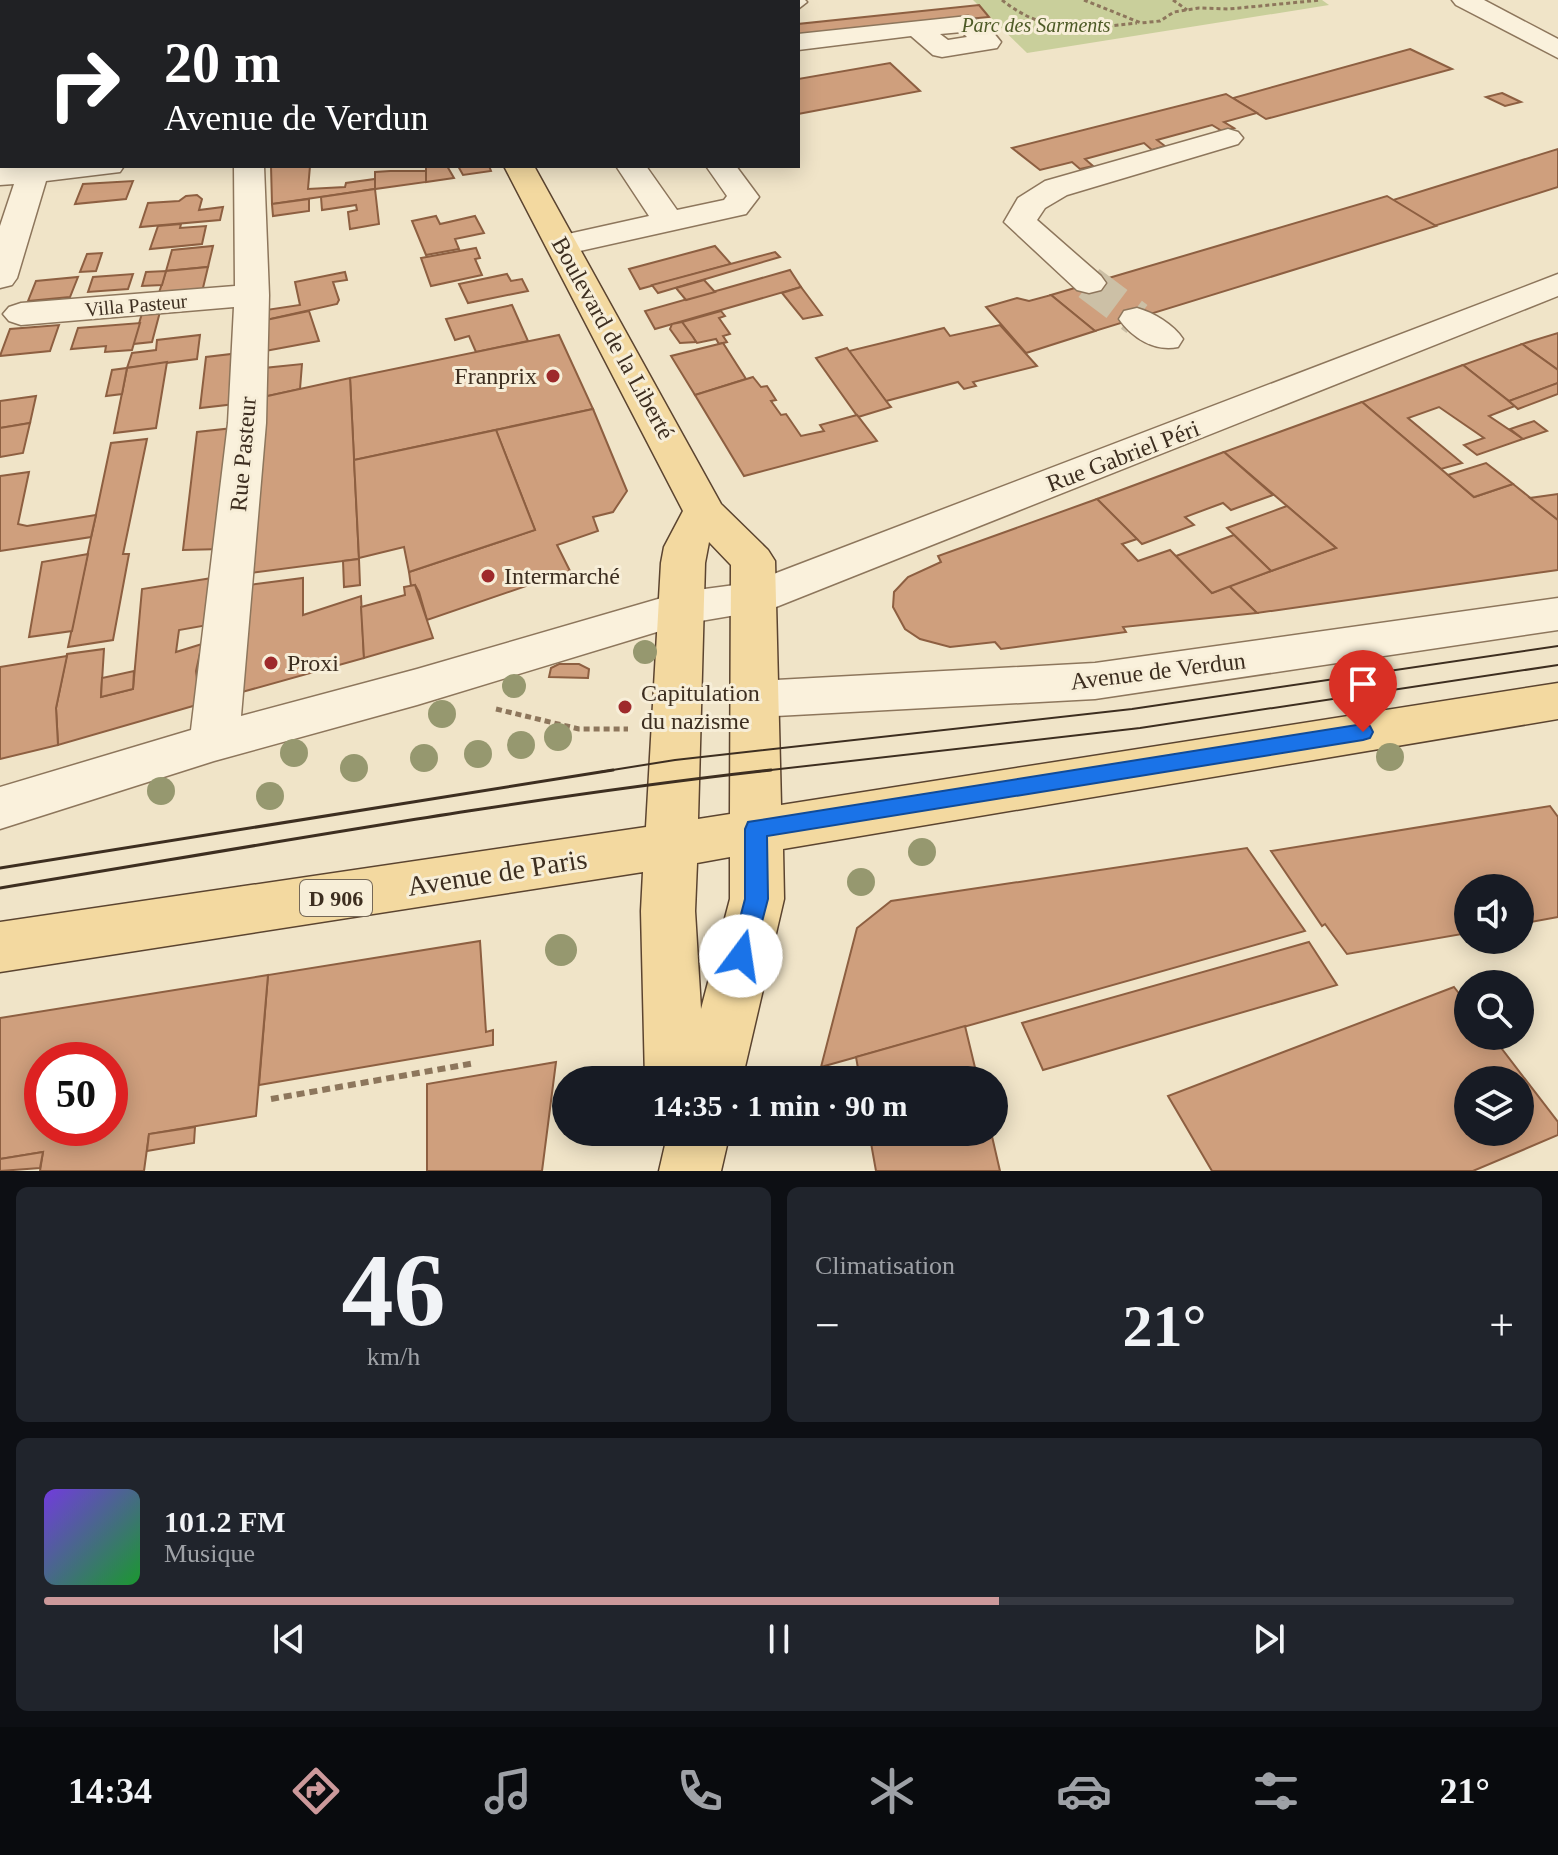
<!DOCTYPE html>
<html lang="fr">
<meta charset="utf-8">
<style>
:root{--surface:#171b24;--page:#20242c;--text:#f1f3f6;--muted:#9ea1a6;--line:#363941;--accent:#cc999b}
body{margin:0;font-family:"Times New Roman",serif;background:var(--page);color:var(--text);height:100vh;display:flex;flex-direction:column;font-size:30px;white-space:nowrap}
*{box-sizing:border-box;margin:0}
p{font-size:26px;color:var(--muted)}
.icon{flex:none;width:44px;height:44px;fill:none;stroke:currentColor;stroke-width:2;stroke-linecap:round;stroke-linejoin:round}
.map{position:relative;height:1171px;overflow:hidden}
.sheet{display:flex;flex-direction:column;gap:16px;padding:16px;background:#0d0f14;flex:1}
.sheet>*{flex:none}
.banner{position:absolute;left:0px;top:0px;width:800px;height:168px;box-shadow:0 4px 20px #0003;background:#202124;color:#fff;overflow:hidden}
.fabs{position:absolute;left:1454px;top:874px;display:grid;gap:16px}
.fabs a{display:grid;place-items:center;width:80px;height:80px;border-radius:50%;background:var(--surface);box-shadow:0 4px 20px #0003;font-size:40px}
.speed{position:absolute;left:24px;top:1042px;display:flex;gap:16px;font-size:40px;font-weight:700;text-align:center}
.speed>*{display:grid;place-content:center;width:104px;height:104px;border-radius:50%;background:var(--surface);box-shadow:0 4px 20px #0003;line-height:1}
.speed .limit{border:12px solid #d22;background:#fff;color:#111}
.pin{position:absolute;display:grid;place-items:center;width:68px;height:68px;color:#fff;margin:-82px -34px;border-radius:50% 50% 50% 0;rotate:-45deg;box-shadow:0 0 8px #0007}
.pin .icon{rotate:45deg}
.me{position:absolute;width:88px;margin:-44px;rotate:14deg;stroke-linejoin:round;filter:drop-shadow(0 0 6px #0008)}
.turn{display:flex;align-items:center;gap:28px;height:168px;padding:0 32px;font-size:36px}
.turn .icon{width:104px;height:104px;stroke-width:2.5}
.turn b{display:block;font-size:56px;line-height:68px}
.big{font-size:60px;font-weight:700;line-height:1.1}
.sheet .card{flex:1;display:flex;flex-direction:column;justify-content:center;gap:12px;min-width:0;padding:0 28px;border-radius:12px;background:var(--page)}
.sheet .dial{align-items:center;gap:0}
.dial b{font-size:104px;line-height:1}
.song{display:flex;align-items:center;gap:24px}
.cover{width:96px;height:96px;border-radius:12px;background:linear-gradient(135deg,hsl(260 70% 55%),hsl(130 70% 35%))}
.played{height:8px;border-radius:4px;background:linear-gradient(90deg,var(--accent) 65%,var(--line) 65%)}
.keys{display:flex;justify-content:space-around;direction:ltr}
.heat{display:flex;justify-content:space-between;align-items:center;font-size:44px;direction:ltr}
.sheet .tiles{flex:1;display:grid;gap:16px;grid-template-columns:1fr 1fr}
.card:last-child{grid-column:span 2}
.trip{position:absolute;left:552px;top:1066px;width:456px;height:80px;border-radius:40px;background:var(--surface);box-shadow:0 4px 20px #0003;font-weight:700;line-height:80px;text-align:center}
.tab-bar{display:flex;height:128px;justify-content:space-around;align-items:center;background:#090b0e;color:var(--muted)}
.tab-bar .icon{width:56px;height:56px}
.tab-bar .current{color:var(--accent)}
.tab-bar b{font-size:36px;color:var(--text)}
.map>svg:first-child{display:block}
.green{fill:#c9cf9b}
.building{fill:#cf9f7d;stroke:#8d5f41;stroke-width:2;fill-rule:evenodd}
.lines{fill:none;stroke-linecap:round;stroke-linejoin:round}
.minor-tunnel{stroke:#ccc0a6;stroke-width:35;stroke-dasharray:35 18;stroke-linecap:butt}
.minor-casing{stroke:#8d765c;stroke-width:3}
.major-casing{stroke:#5b4430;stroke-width:3}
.path-far2{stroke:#8d765c;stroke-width:3;stroke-dasharray:4 3;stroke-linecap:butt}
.path-far1{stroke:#8d765c;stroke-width:5;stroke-dasharray:6 4;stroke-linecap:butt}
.path{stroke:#8d765c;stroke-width:6;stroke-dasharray:8 5;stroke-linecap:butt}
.minor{fill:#faf1dc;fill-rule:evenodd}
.major{fill:#f3d9a0;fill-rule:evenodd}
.tram-far1{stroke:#3d2e20;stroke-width:2}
.tram{stroke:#3d2e20;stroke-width:3}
.tree{fill:#96986f}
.route{fill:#1a73e8;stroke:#114b97;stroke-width:2}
.poi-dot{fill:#9e2a2b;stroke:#f7eed8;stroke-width:3}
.labels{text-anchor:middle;stroke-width:6;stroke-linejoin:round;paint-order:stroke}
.far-park-label{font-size:20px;font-style:italic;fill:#4d5a26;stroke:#f7eed8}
.far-street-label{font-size:20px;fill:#3d2e20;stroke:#f7eed8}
.shield{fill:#f7eed8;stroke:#756857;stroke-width:2}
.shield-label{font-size:22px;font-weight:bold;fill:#3d2e20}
.street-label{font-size:24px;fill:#3d2e20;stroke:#f7eed8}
.poi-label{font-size:24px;fill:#3d2e20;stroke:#f7eed8;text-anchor:start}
.near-street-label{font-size:28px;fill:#3d2e20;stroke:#f7eed8}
</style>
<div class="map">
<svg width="1558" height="1171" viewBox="0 0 1558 1171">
<rect width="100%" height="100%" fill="#f0e4c8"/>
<path class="green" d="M973 0H1322L1329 5 1027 53Z"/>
<g class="building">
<path d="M979 5 989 17 798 35V24Z"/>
<path d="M1410 49 1452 69 1266 119 1233 98Z"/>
<path d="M890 63 920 91 798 114V79Z"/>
<path d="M1502 93 1521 102 1505 106 1486 97Z"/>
<path d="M1226 94 1257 113 1224 122 1234 128 1222 131 1212 125 1157 140 1165 146 1152 150 1144 143 1085 159 1093 166 1080 169 1072 162 1040 170 1012 148Z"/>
<path d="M1558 149V187L1434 226 1393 200Z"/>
<path d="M271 166H310L308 189 345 187 346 183 375 179V189L272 204Z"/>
<path d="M426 166H447L454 178 426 182Z"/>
<path d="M458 166H489L491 171 463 175Z"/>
<path d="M390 171H426V182L375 189V172Z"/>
<path d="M133 181 126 199 75 204 83 184Z"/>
<path d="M375 189 379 224 350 229 348 212 357 210 356 205 322 210 321 197Z"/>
<path d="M197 195 202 199 199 210 223 207 220 220 140 227 148 203 179 201 186 196Z"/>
<path d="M1387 196 1436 226 1095 331 1051 295Z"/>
<path d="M309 199V211L273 216 272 204Z"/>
<path d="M436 216 440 224 475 216 484 233 455 239 459 249 426 255 412 221Z"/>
<path d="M181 224 180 228 206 226 202 244 150 249 158 226Z"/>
<path d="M213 246 208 267 166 271 172 250Z"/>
<path d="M715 246 731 264 640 289 629 269Z"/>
<path d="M476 248 480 258 475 259 482 275 431 286 421 258Z"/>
<path d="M775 252 780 257 658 293 652 285Z"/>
<path d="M102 253 96 271 80 272 87 254Z"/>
<path d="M208 267 202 292 158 296 166 271Z"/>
<path d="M790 270 801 287 655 329 645 311Z"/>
<path d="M166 271 162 285 142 286 146 272Z"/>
<path d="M345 272 347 280 333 282 339 300 337 304 266 320V310L300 305 295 282Z"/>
<path d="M133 274 128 289 88 292 93 277Z"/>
<path d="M507 274 511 281 522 279 528 291 468 303 459 284Z"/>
<path d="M78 277 70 297 28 301 36 281Z"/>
<path d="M704 280 715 292 686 300 676 288Z"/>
<path d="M801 287 822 315 803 319 782 293Z"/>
<path d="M1051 295 1095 331 1026 353 986 307 1017 298 1029 301Z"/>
<path d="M512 305 528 341 476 352 469 336 455 340 446 319Z"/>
<path d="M161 308 152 342 133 344 143 310Z"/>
<path d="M309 311 319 341 265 351 266 320Z"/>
<path d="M721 311 725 316 719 318 730 334 723 336 727 342 719 344 716 339 697 343 682 322Z"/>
<path d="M682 322 693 337 696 342 680 343 670 329 672 324Z"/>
<path d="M140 323 132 350 105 352 106 346 71 349 78 328Z"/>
<path d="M59 325 50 351 0 356 10 329Z"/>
<path d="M1000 325 1037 366 973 382 976 386 964 389 958 382 886 401 849 351 944 328 950 336Z"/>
<path d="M1558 333V370L1522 344Z"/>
<path d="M200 335 197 359 127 368 132 353 156 350 157 340Z"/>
<path d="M559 335 593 409 354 460 350 378Z"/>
<path d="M723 343 746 379 695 395 671 356Z"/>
<path d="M1522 344 1558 370V383L1509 401 1463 365Z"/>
<path d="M847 348 886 401 891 407 858 417 816 358Z"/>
<path d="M240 353 235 404 200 408 206 357Z"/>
<path d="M167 362 156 428 114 433 127 368Z"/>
<path d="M302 364 300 389 263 397 264 368Z"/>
<path d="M1463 365 1515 406 1489 416 1523 439 1477 455 1464 445 1484 438 1439 407 1408 418 1462 463 1441 469 1362 402Z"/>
<path d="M127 368 122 394 106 396 112 370Z"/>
<path d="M753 377 761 387 767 386 776 400 771 401 781 415 786 414 801 436 824 431 820 425 857 415 877 441 744 476 695 395Z"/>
<path d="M350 378 359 559 251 573 263 397Z"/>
<path d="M1558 383V394L1518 409 1509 401Z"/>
<path d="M36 396 30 423 0 428V401Z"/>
<path d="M1362 402 1474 497 1513 484 1558 520V570L1257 613 1229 586 1336 548 1224 452Z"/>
<path d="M593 409 627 491 613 512 593 517 598 531 557 545 570 571 427 620 419 592 415 585 411 586 409 572 535 530 496 430Z"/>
<path d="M1534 421 1547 431 1523 439 1510 429Z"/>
<path d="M30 423 23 453 0 457V428Z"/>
<path d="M234 428 222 549 183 550 197 432Z"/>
<path d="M496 430 535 530 409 572 404 547 359 558 354 460Z"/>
<path d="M147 439 123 554H129L113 640 68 647 111 443Z"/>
<path d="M1224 452 1273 495 1231 510 1223 503 1185 517 1194 525 1142 544 1097 499Z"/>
<path d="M1486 463 1513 484 1474 497 1448 475Z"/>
<path d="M29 472 18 524 27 526 96 515 91 537 0 551V476Z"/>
<path d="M1558 494V520L1530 498Z"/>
<path d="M1097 499 1137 539 1122 544 1138 561 1170 550 1212 593 1229 586 1257 613 1123 627 1126 632 1001 649 995 642 950 647 920 639 905 629 893 607 894 592 908 577 941 562 938 556Z"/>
<path d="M1287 506 1336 548 1271 571 1227 528Z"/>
<path d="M1234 535 1271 571 1212 593 1176 556Z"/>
<path d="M88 554 72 631 29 637 42 562Z"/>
<path d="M359 559 360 585 344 587 343 561Z"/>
<path d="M212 578 208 625 179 630 176 652 202 644 196 671 200 704 58 745 56 708 67 654 104 649 101 697 133 689 142 589Z"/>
<path d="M303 578V615L361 596 364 658 235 694 249 585Z"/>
<path d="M415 585 433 638 364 658 361 607 405 595 404 587Z"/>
<path d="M67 656 56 708 58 745 0 759V667Z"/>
<path d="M559 664H579L589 669 588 678 549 677 551 668Z"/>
<path d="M134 671 133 689 101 697 102 678Z"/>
<path d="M1550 806 1558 817V917L1520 924V888H1468V933L1347 954 1325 924 1322 926 1271 851Z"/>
<path d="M1247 848 1305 931 821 1067 857 928 891 901Z"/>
<path d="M480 941 486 1032 493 1030V1045L259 1085 268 975Z"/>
<path d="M1309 942 1337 985 1043 1070 1022 1023Z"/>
<path d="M268 975 256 1116 149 1134 144 1171H40L43 1152 0 1159V1018ZM42 1060H110V1128H42Z"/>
<path d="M1454 987 1468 1005V1036H1492L1558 1122V1135L1473 1171H1212L1168 1096ZM1468 1080H1520V1132H1468Z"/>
<path d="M965 1026 978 1080H860L856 1057Z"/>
<path d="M556 1062 542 1171H427V1084Z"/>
<path d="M195 1127 194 1143 147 1151 149 1134Z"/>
<path d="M869 1132H991L1000 1171H876Z"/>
<path d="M43 1152 40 1168 0 1171V1159Z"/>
</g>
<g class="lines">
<path class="minor-tunnel" d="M1089 283 1137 319"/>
<defs>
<g id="minor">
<path d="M779 0H805L807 2 798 9V2Z"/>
<path d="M1452 0H1484L1558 39V58L1456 5Z"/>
<path d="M968 16C981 20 993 31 1001 42L997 48 942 57 933 55 911 36 798 50V34ZM962 32 967 37 948 40 940 34Z"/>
<path d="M1228 129 1238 132 1243 138 1238 144 1067 195 1045 208 1037 220 1101 276 1106 283 1101 290 1089 293 1077 290 1004 222 1018 198 1045 181Z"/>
<path d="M124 166 120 172 46 181 17 278 12 285 0 288V226L14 184 0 185V167Z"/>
<path d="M234 166H264L269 295 266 423 241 716 417 669 682 592 750 583 1558 274V296L771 609 683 624 417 705 214 761 0 829V787L191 730 228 423 234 307 21 325 9 321 3 314 9 307 21 303 235 286Z"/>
<path d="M616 166H646L677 210 724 200 727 196 706 166H736L759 197 746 214 562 255 550 252 546 245 550 238 649 216Z"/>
<path d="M1137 308C1154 313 1173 324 1183 339L1178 347C1155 352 1132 338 1119 319L1124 311Z"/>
<path d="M1558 598V630L1095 699 756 717 739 712 732 699 739 686 756 681 1095 663Z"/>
</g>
<g id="major">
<path d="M415 0H441L442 2H416Z"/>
<path d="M504 166H534L721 504 768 550 775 561 781 805 1558 683V719L783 849 784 899 742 1080H645L641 911 643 872 0 972V922L646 827 661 563 664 547 683 511ZM709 542 731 565 730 814 698 819 705 563ZM730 857V899L701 1009 695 911 697 863Z"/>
<path d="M668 1132H730L721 1171H659Z"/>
</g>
</defs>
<use href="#minor" class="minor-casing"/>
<use href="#major" class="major-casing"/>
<g class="path-far2">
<path d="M1002 0C1046 35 1084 29 1137 23"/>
<path d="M1084 0 1141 23 1160 21 1174 12 1199 8 1229 9 1321 0"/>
<path d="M1173 0 1187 10"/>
</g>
<path class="path-far1" d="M496 709 579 729H628"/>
<path class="path" d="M271 1099 475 1063"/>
<use href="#minor" class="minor"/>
<use href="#major" class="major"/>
<g class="tram-far1">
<path d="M600 772 675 760 1132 709 1558 646"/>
<path d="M754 772 1140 728 1558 665"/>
</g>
<g class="tram">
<path d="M0 868 613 770"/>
<path d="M0 888C257 846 513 799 771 770"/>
</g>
</g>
<g class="tree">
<circle cx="645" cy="652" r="12"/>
<circle cx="514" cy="686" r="12"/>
<circle cx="442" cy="714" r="14"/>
<circle cx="558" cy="737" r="14"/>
<circle cx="521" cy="745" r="14"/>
<circle cx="294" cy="753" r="14"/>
<circle cx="478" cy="754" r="14"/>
<circle cx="1390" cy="757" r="14"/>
<circle cx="424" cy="758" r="14"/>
<circle cx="354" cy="768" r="14"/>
<circle cx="161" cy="791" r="14"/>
<circle cx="270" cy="796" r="14"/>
<circle cx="922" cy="852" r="14"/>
<circle cx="861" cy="882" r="14"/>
<circle cx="561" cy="950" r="16"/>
</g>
<path class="route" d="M1363 724 1370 726 1373 732 1370 738 1363 740 767 836 768 899 753 956 749 964 741 967 733 964 730 956 745 899V829L748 822Z"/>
<g class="poi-dot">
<circle cx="553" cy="376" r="8"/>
<circle cx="488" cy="576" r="8"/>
<circle cx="271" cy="663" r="8"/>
<circle cx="625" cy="707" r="8"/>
</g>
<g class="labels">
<g class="far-park-label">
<text x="1036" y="32">Parc des Sarments</text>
</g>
<g class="far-street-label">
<text transform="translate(136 305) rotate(-5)" y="7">Villa Pasteur</text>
</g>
<rect class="shield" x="300" y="880" width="72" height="36" rx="6"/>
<g class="shield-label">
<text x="336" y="906">D 906</text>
</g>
<g class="street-label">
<text transform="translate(613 338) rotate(61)" y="8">Boulevard de la Liberté</text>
<text transform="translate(243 454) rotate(-85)" y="8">Rue Pasteur</text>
<text transform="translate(1123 456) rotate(-21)" y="8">Rue Gabriel Péri</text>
<text transform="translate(1158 671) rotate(-7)" y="8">Avenue de Verdun</text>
</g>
<g class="poi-label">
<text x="537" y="384" text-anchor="end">Franprix</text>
<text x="504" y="584">Intermarché</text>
<text x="287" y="671">Proxi</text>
<text x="641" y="701">Capitulation<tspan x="641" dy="28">du nazisme</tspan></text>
</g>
<g class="near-street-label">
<text transform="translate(497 872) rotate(-9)" y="10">Avenue de Paris</text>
</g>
</g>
</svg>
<div class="fabs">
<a><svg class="icon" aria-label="sound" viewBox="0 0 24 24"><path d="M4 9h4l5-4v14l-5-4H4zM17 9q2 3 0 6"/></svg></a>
<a><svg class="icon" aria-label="search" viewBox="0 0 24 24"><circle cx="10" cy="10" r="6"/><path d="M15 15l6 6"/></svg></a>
<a><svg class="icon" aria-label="layers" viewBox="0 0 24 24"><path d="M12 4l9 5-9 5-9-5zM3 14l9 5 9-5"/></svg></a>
</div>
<div class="speed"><div class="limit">50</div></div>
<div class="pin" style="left:1363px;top:732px;background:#d93025"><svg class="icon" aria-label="arrive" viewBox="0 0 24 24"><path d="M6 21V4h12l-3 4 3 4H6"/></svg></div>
<svg class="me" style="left:741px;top:956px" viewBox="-20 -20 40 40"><circle r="19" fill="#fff"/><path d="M0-13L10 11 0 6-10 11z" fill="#1a73e8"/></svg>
<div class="trip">14:35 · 1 min · 90 m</div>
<div class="banner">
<div class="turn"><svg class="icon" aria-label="right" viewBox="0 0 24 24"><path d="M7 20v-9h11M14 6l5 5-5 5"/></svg><div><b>20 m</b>Avenue de Verdun</div></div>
</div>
</div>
<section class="sheet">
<div class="tiles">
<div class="card dial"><b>46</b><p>km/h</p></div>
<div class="card"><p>Climatisation</p>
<div class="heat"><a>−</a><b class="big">21°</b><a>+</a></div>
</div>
<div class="card">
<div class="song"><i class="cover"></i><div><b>101.2 FM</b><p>Musique</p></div></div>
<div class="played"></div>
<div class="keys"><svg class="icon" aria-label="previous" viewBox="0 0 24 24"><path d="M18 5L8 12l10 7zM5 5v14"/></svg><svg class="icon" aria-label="pause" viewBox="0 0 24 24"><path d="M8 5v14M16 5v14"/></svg><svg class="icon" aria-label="next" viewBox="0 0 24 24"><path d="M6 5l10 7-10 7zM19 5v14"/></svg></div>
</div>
</div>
</section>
<nav class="tab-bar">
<b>14:34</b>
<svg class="icon current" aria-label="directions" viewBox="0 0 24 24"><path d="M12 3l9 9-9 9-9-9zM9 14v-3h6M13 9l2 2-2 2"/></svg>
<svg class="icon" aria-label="music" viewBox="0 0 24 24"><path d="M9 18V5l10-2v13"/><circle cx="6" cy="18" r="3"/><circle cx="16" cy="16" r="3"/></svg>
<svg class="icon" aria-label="phone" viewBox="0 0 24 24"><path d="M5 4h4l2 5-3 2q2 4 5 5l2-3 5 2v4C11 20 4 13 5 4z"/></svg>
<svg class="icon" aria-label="climate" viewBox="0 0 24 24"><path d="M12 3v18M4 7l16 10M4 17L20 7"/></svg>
<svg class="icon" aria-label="car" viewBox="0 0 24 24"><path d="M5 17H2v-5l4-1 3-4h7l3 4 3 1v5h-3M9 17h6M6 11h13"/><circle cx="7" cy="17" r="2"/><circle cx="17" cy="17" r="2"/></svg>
<svg class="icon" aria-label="filters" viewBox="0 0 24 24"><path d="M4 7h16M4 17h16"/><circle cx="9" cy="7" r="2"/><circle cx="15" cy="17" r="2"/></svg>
<b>21°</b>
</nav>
